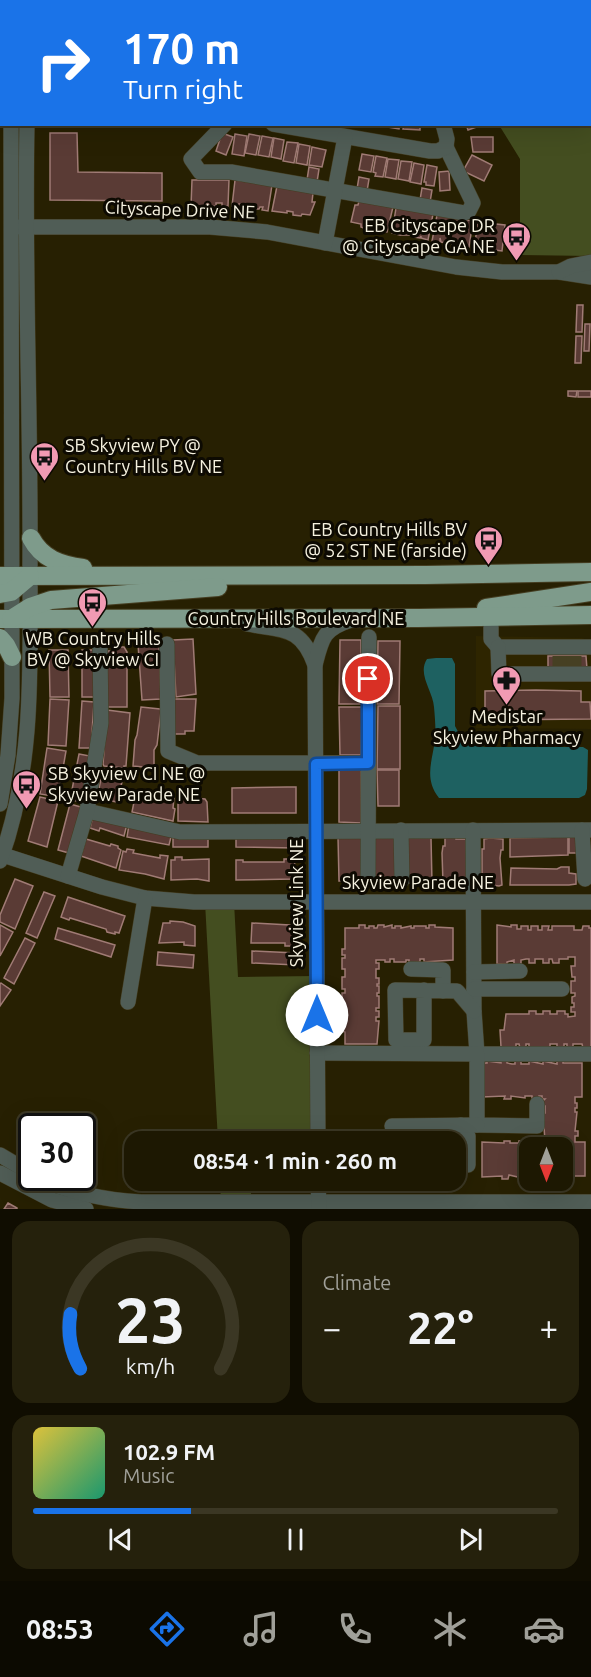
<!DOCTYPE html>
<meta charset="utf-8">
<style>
:root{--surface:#1d1802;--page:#25210c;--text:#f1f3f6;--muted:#a0a099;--line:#3b3724;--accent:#1a73e8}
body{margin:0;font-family:Ubuntu,sans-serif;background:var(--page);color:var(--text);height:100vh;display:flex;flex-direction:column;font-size:22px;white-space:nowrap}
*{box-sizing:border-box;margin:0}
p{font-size:20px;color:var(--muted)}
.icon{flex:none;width:33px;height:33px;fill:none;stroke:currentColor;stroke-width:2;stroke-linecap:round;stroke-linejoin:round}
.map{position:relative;height:1209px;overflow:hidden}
.sheet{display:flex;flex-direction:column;gap:12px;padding:12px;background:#100d01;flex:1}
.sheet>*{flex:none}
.top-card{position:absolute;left:0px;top:0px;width:591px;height:126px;box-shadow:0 6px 24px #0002,0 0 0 2px var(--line);background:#1a73e8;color:#fff;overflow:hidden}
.needle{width:39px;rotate:180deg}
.controls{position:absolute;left:519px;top:1137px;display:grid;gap:12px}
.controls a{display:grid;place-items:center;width:54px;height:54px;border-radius:12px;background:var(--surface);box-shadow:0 6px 24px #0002,0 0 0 2px var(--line);font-size:30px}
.speed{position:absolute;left:18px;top:1113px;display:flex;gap:12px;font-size:30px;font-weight:700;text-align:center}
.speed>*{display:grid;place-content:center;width:78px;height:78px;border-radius:50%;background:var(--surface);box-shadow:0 6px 24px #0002,0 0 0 2px var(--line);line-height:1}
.speed .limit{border:3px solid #111;border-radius:9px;background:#fff;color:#111}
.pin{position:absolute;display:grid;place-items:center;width:51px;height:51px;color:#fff;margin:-26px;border:3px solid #fff;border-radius:50%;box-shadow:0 2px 6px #0007}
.me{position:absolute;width:66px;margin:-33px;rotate:0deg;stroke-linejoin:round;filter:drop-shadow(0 0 4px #0008)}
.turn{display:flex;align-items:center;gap:21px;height:126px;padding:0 24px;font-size:27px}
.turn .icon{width:78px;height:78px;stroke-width:2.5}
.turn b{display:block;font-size:42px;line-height:51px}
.big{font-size:45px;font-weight:700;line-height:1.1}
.sheet .tile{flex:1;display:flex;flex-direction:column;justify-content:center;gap:9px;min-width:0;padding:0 21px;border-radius:18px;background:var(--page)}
.sheet .dial{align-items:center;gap:0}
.dial svg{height:156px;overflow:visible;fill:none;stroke:var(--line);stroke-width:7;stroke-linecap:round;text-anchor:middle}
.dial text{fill:var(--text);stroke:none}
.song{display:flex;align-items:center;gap:18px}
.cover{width:72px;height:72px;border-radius:9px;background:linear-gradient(135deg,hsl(50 70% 55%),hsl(160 70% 35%))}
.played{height:6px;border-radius:3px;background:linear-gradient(90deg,var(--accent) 30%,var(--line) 30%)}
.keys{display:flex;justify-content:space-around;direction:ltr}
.heat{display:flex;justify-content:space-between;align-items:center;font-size:33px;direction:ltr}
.sheet .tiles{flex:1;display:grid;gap:12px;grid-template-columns:1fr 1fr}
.tile:last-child{grid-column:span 2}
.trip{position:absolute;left:124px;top:1131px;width:342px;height:60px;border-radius:18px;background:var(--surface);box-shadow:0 6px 24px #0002,0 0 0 2px var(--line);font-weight:700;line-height:60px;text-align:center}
.dock{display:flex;height:96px;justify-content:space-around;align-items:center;background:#0c0a01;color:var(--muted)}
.dock .icon{width:42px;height:42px}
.dock .current{color:var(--accent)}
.dock b{font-size:27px;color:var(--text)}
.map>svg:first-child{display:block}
.built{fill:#2e2500}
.green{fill:#444e20}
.water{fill:#1e6161}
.building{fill:#5a3b35;stroke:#a07b75;stroke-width:1.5}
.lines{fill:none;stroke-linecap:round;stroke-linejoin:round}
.minor-tunnel{stroke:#464023;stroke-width:15;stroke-dasharray:15 8;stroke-linecap:butt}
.minor-casing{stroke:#443d21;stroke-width:16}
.major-casing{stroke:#443d21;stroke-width:20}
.minor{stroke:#505d56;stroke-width:15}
.major{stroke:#7e9b8b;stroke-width:18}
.route-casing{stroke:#114b97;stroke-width:15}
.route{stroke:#1a73e8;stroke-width:10}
.labels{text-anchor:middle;stroke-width:6;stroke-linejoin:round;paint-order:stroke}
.street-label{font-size:18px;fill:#f6f2e0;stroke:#0d0a02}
.poi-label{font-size:18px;fill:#f6f2e0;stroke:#0d0a02;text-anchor:end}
</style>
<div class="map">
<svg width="591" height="1209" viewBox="0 0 591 1209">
<rect width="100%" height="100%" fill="#272002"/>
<path class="built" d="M476 636 582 638 591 641V729L476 728Z"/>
<g class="green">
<path d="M475 0H591V256L520 255V159L499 125 590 124V2H475Z"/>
<path d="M205 902H234L238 977 316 976 318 1138 251 1139 250 1141H218Z"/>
<path d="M220 1181H251V1202H221Z"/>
</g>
<g class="water">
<path d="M568 0H591V111L590 2 567 1Z"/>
<path d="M436 658H452L455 664V726L464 743 485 747H583L588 750 587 789 585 795 579 798H439C424 779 432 762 435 740 436 730 435 718 434 707 433 691 417 674 427 659Z"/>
</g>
<g class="building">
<path d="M382 124H400L399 129 381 126Z"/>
<path d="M404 124H420V130L403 129Z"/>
<path d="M466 124H485L468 130Z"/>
<path d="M50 133H77L78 172 162 173V201L50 200Z"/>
<path d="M222 133 233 137 226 155 216 151Z"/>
<path d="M235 134 247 136 244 156 232 154Z"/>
<path d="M249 134 260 136 256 155 245 153Z"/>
<path d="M262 136 273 138 269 157 258 155Z"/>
<path d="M471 137H493V152H473Z"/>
<path d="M274 138 284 140 281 159 271 157Z"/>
<path d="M287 142 298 143 294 163 283 161Z"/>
<path d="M299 144 310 146 307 165 296 163Z"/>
<path d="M312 147 326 150 322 167 309 165Z"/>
<path d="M362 154 374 156 371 172 359 170Z"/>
<path d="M472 155 492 165 484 181 463 171Z"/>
<path d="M376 156 387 158 383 177 375 176 376 173 373 172Z"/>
<path d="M388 159 399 160 396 179 385 177Z"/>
<path d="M401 161 412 162 409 181 398 179Z"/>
<path d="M414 163 424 165 421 184 410 182Z"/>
<path d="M427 165 437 167 434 186 426 185V182H424Z"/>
<path d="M309 167 319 169 317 182 307 180Z"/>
<path d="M449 171 450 190 440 191 439 172Z"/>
<path d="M359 177 369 179 367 191 357 189Z"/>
<path d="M192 180H229L228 206H222V203H216V206H209V203H206V206H191Z"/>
<path d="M235 180 272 185 268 211 262 210 263 207H260L259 209H255V206L251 205V208H245V204H239V207L232 206Z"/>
<path d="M277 186 313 193 312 202H315L310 215 302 214 301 216 293 215V212L287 211V213L272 211Z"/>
<path d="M422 188 432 190 430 202 420 200Z"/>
<path d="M359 201 393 207 387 232 381 231V227L377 226V231L369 229 370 226 367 225 366 229 361 227V224L351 222 355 205H358Z"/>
<path d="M396 208 433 214 428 240 421 238V236L420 238 414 237V235H401V232L400 235 392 233Z"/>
<path d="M437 215 473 221 469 247 461 246 462 243 460 246 452 244 453 241 447 240V243L441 242 440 238V242L432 241Z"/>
<path d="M477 222 505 225 502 251 495 250 494 247V250L488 249V246L482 245V249L475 248Z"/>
<path d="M577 305H583L582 332H576Z"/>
<path d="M585 324H590L589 351H584Z"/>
<path d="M576 336H582L581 363H575Z"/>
<path d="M568 391H577L576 397 568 396Z"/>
<rect x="578" y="391" width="13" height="6"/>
<path d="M193 639 196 694 176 697 173 640Z"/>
<path d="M340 640H361V704H339Z"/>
<path d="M378 641H400L399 704H377Z"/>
<path d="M159 642 161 699 142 700 138 644Z"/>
<path d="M114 647H124L127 652V707H107V651H114Z"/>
<path d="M49 650H68L69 697H50Z"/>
<rect x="82" y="650" width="12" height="47"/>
<path d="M548 656H586L587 669 548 670Z"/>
<path d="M536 690 581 691V702H590L591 719 485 720V691Z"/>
<path d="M50 699 69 700 66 746 48 745Z"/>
<path d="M174 699H196L194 731H185V734H173Z"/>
<path d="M82 701 94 702 91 748H79Z"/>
<path d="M378 706H400V769H377Z"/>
<path d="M141 707 160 709 161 711 157 745 154 750V768L133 766 135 740 137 735Z"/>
<path d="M339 707H362L361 755H340Z"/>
<path d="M107 710 130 713 126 766H124V768L104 766 103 764Z"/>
<path d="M47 748 66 751 58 797 40 794Z"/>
<path d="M79 754 90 756 82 802 70 800Z"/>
<path d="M103 769 124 774 117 802 97 798Z"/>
<path d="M339 770H361V823L339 822Z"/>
<path d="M377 770H399V806H378Z"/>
<path d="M287 787H296V813H232V788Z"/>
<path d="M140 790 146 792V794L147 792 160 795 161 797V795L174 798 173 808 175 809 173 821 132 812 136 792H139Z"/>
<path d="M40 797 58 801 47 847 28 841Z"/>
<path d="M179 798 191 799 192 801 193 798 205 799 207 802 208 822 178 821V801H180Z"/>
<path d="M70 804 81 807 69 853 58 850Z"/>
<path d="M93 816 127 824 124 836 100 828 99 831 90 828Z"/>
<path d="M129 825 172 833 169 845 127 837Z"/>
<rect x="173" y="835" width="35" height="12"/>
<path d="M236 836H295V848L236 847Z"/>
<path d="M445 836H456V839H466L468 883H443L442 853 443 846H445Z"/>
<rect x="569" y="836" width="8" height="17"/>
<path d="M338 837H363L364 881H339Z"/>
<path d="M568 837V855L510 857V838Z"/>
<path d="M374 838H398L400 882H374Z"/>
<path d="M406 838H431L432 883H407Z"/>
<path d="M490 838 503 839V850H501L500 858 502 885 499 886 482 884V849H484V839Z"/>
<path d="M86 839 110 846 111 844 118 846V848L121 850 116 868 81 856Z"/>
<path d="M127 849 134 850 133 853 160 858V855L168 856 164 879 145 874 119 870 123 851 126 852Z"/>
<path d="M175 857H182V860L209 859V881L197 879 171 880V860H175Z"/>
<path d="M284 859H295L293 879 236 880V860H243V862H284Z"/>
<path d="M561 867H569V873L576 874V884L569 885H510L511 868 557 869Z"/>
<path d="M15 879 33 886 15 929 0 922V915Z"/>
<path d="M44 892 55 896 37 938 26 933Z"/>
<path d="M68 897 125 916 119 933 115 932V934L107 932 106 929 70 918 69 920 61 917Z"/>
<path d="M170 921 183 922 195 926V946L184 945V942L159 943 163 923H170Z"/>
<path d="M252 923 290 925 293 929H296L297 946H285V943H251Z"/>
<path d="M0 925 13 932 0 956Z"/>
<path d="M359 925H365V928H369V926H374V928H377L378 925H384V927L392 925V928H395V926H401V928L411 926V928H414V926H426V928H429V925H435V927L453 928V960L424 962V959H420V962H409V960H406V962H394V959H390V962H385V960H376V963H379V969H376V978H379V984H377V986H379V993H377V996H379V1008H376V1011H379V1017H376V1021H379L377 1044H345V1032L341 1031V1025H344V1022H342V1016H344L342 1008H345V1004H342V993H345V989H342V977H345V969H342V958H345V955H342V949H345V928H359Z"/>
<path d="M497 925 511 927V925H517V929H521V926H528V930H531V926H538V930H542V926H549L548 930H552V926H574V930H582L583 926H589V928H591V1046L589 1048H583L582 1044H573V1048H567V1044H564V1048H557V1044H550V1048H529V1044H526V1048H520L519 1044H516V1048L501 1047 500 1030H504L506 1014H529V1011H536V1014H543V1011H550V1014H557V1011H565V1014H568V1017L575 1016V1012H571V1007H574V1003H572V997L575 996V993H571V981H575V977H572L571 966H575V957H568V959H559V963H553L552 959H549V963H543V959H535V963H529V959H526L521 960V964H514V960L507 962V964H497Z"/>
<path d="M58 928 115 945 111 957 55 939Z"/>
<path d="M25 938 35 943 14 984 4 978Z"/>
<path d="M252 951 296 953V965L252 963Z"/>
<path d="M158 952 194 955 193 968 157 965Z"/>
<path d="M1 983 11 990 0 1006V984Z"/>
<path d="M487 1061 501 1063V1061H507V1063L512 1064H515V1061H521V1064H529V1061L543 1064V1061L557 1064V1061H563V1063H582V1097H575V1103H577V1108H575V1112H577L575 1131H578V1136H575V1142H585V1176H565V1179H562V1148H530V1175H522V1178L509 1175 508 1179H502V1176L482 1177V1142L504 1143V1141H510V1143H519V1141H525V1143H532V1141H545L543 1113H545V1106H543V1101L545 1099H542V1096H539V1099H532V1096H525V1098L511 1096V1099H504L505 1096 482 1097V1063H487Z"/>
<path d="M262 1180H295L294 1183H262Z"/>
<path d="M8 1203 17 1208V1209H4Z"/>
</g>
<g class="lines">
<g class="minor-tunnel">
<path d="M560 656V670"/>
<path d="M574 656V669"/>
</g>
<defs>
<g id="minor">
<path d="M10 0V2"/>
<path d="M137 0 139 2"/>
<path d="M29 2V0"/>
<path d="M229 2V0"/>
<path d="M225 124 191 159 200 172H231L464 213 469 211 473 203 446 147"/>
<path d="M273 124 430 151H438L446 147 447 139 443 124"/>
<path d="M19 227H210L267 232 456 267 502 272H559L591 277"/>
<path d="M325 243 345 137"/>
<path d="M559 272 571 266 591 262"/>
<path d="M491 617V639L498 647H591"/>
<path d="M247 624C284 631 301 626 315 665"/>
<path d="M167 644 168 751 197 763H368"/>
<path d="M498 647 499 674H591"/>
<path d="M0 804 8 755 12 698 11 124"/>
<path d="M87 811 180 832 591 830"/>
<path d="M401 830 402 880"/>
<path d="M473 830 474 1011 477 1054H591"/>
<path d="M582 830 585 879"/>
<path d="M0 854 102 887 145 898 194 902H591"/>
<path d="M0 861C35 766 30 665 30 565 31 418 24 271 27 124"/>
<path d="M68 876 87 811 101 723 100 648"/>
<path d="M368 879 369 637"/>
<path d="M411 969 443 970V991"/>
<path d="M474 972 520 971"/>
<path d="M474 989H562"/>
<path d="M424 990V1040H396L395 990 457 991 474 1011"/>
<path d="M128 1002 145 898"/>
<path d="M317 1053 477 1054V1125L537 1126V1104"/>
<path d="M461 1125 468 1136V1165"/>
<path d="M392 1126 477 1125"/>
<path d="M318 1142 315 665C322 638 323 629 351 620"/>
<path d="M0 1155 32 1174"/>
<path d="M0 1173 52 1200 86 1209"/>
<path d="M37 1178C71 1193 104 1200 141 1202H591"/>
<path d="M318 1180 319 1209"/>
</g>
<g id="major">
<path d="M31 538C42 559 61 565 83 568"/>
<path d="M0 576 426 575 591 572"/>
<path d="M0 594 11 592 30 576"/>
<path d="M486 608 591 592"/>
<path d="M0 619 419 618 591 615"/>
<path d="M11 619 30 607 51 600 218 587"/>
<path d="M0 638 6 645 12 657"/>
</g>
</defs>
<use href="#minor" class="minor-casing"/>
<use href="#major" class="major-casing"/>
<use href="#minor" class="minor"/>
<use href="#major" class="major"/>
</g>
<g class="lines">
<defs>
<path id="route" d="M317 1015 316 764 368 763V679"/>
</defs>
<use href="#route" class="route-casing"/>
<use href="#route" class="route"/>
</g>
<defs>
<symbol id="bus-pin" viewBox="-11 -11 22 30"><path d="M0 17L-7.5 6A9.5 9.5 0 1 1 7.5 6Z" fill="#f19ab3" stroke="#0d0a02"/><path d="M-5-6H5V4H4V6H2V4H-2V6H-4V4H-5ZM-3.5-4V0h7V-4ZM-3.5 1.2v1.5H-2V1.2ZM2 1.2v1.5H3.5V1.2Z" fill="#111"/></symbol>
<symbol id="pharmacy-pin" viewBox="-11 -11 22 30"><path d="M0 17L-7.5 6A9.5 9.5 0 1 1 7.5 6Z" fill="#f19ab3" stroke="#0d0a02"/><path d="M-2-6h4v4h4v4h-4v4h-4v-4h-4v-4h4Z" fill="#111"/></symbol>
</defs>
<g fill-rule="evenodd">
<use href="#bus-pin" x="500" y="220" width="33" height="45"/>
<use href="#bus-pin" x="28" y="440" width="33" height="45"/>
<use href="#bus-pin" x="472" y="524" width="33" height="45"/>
<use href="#bus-pin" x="76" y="586" width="33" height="45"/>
<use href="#pharmacy-pin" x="490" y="664" width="33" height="45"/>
<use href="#bus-pin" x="10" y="768" width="33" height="45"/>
</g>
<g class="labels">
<g class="street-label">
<text transform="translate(180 210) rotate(2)" y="6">Cityscape Drive NE</text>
<text x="296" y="625">Country Hills Boulevard NE</text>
<text x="418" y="889">Skyview Parade NE</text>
<text transform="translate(297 903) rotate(-90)" y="6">Skyview Link NE</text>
</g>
<g class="poi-label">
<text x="495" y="232">EB Cityscape DR<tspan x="495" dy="21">@ Cityscape GA NE</tspan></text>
<text x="65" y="452" text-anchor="start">SB Skyview PY @<tspan x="65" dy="21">Country Hills BV NE</tspan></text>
<text x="467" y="536">EB Country Hills BV<tspan x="467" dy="21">@ 52 ST NE (farside)</tspan></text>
<text x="93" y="645" text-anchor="middle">WB Country Hills<tspan x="93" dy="21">BV @ Skyview CI</tspan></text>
<text x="507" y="723" text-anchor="middle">Medistar<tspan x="507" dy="21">Skyview Pharmacy</tspan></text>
<text x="48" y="780" text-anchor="start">SB Skyview CI NE @<tspan x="48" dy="21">Skyview Parade NE</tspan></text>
</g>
</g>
</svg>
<div class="controls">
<a><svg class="needle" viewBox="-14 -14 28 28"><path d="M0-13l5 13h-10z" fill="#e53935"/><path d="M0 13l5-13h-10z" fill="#a0a099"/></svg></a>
</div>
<div class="speed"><div class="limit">30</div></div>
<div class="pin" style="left:368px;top:679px;background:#d93025"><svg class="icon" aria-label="arrive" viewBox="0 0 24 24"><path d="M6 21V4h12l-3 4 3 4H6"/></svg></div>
<svg class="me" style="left:317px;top:1015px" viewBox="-20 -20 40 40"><circle r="19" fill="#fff"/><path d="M0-13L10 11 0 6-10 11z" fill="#1a73e8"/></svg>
<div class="trip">08:54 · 1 min · 260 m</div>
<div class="top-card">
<div class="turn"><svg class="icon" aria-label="right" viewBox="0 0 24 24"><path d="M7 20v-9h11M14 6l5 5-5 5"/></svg><div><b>170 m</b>Turn right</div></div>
</div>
</div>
<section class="sheet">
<div class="tiles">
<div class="tile dial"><svg viewBox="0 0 100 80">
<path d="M14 69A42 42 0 1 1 86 69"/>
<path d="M14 69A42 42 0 0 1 9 41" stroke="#1a73e8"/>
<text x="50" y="56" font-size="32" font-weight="700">23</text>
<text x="50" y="72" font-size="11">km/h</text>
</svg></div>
<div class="tile"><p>Climate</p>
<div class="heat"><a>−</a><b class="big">22°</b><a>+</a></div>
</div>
<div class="tile">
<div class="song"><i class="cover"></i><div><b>102.9 FM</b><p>Music</p></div></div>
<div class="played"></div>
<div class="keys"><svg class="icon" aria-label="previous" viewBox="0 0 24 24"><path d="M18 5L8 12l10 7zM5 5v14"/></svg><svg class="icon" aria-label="pause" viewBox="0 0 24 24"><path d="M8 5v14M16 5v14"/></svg><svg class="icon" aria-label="next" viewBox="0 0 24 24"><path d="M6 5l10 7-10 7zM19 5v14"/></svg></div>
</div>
</div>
</section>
<nav class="dock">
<b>08:53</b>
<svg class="icon current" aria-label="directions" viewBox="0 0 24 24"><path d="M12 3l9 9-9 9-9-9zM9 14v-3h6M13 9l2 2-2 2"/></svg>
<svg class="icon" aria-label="music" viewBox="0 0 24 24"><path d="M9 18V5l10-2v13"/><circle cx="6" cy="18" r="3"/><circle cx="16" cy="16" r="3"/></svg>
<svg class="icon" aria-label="phone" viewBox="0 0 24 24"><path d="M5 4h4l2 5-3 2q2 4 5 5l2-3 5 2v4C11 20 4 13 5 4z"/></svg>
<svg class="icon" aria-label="climate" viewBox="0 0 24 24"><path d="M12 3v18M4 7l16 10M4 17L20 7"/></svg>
<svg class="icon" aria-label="car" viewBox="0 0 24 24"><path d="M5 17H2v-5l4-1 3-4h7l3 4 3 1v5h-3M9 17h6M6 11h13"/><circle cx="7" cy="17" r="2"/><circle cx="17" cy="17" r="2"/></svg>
</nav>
